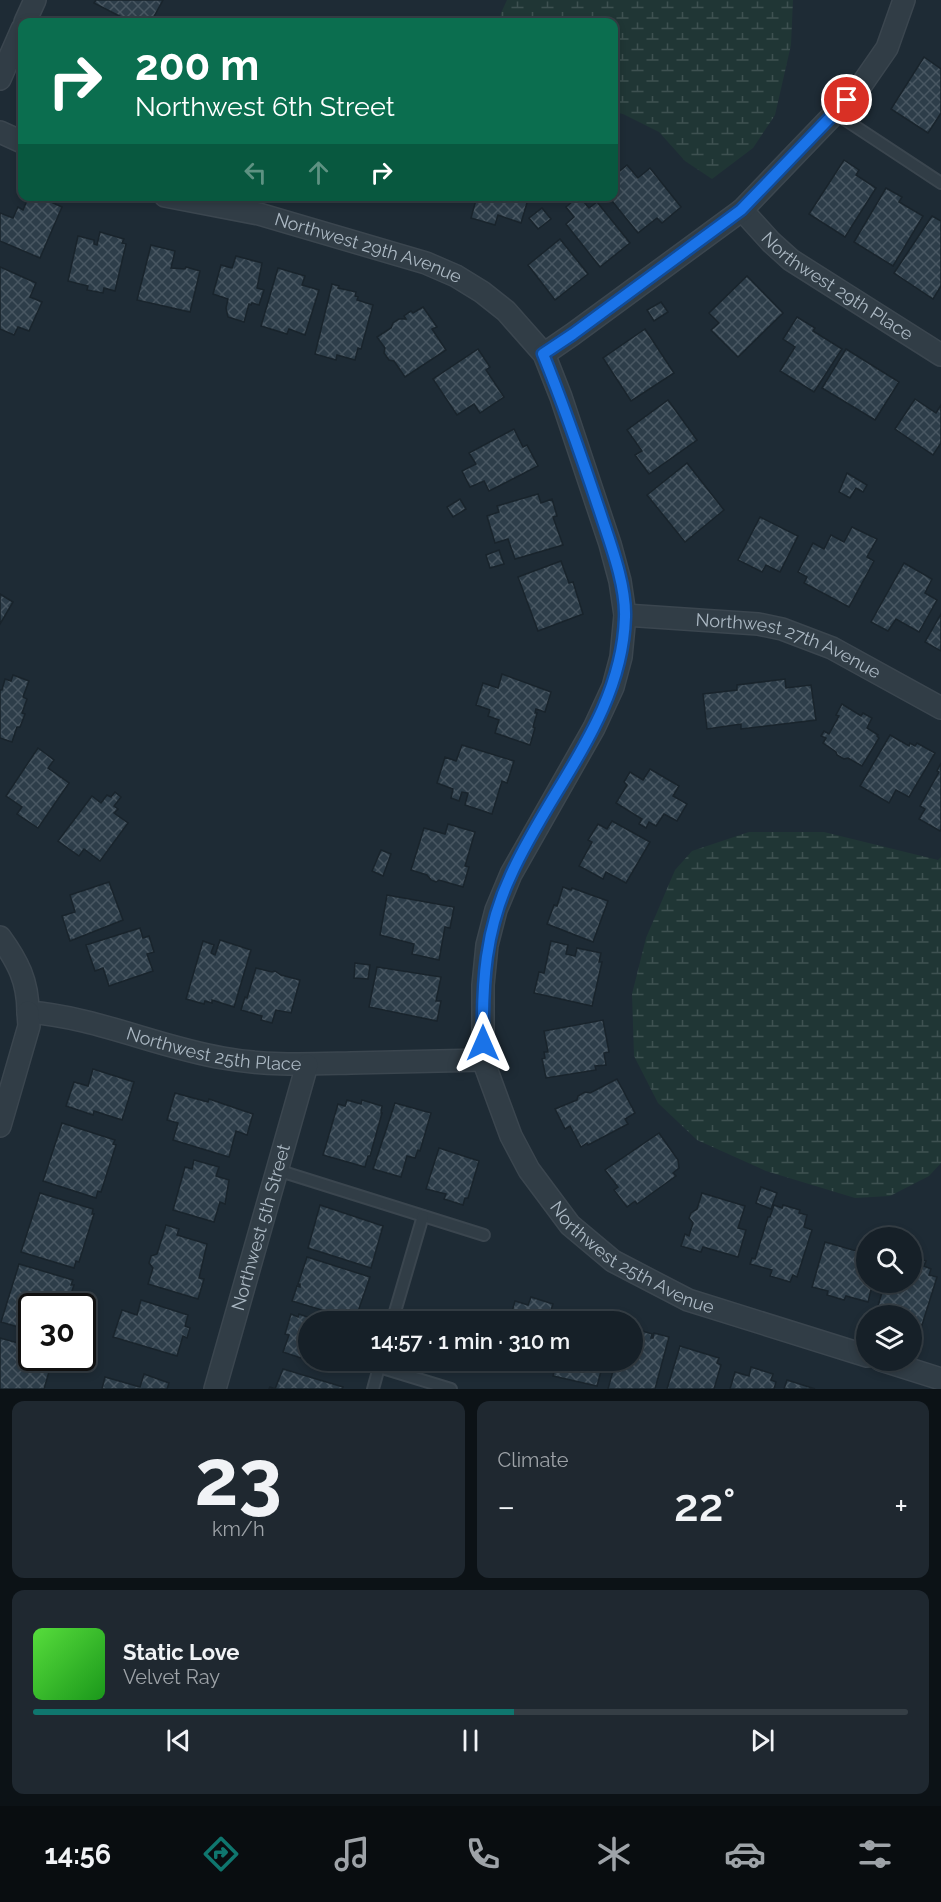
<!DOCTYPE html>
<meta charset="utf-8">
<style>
:root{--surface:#162028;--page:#1f2830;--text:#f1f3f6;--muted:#9ea3a8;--line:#353e45;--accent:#0f766e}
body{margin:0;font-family:Raleway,sans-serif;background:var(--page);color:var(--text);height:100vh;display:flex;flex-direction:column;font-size:22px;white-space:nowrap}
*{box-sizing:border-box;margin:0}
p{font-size:20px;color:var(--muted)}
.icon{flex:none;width:33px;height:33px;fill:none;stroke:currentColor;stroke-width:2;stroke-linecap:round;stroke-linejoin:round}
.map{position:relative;height:1389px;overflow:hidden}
.drawer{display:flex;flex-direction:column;gap:12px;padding:12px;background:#0c1216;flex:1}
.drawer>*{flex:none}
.top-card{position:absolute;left:18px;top:18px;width:600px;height:183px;border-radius:12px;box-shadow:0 3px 9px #0003,0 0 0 2px var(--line);background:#0b6e4f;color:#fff;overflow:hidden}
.tools{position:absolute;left:856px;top:1227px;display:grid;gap:12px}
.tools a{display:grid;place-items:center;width:66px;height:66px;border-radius:50%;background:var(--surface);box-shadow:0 3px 9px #0003,0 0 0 2px var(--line);font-size:30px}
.speed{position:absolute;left:18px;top:1293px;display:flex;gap:12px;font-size:30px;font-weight:700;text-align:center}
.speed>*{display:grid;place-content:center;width:78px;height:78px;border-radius:50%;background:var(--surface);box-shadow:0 3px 9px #0003,0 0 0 2px var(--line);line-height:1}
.speed .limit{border:3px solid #111;border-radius:9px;background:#fff;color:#111}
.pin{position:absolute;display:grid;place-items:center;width:51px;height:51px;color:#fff;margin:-26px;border:3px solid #fff;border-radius:50%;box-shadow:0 2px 6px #0007}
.me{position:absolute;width:66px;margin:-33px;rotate:0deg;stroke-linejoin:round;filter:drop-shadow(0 0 4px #0008)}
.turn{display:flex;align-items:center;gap:21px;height:126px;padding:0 18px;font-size:27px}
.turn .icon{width:78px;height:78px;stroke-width:2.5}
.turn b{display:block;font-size:42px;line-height:51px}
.lanes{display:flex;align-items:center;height:57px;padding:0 18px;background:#0003;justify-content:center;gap:30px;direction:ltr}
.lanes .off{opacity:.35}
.big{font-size:45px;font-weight:600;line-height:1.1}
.drawer .card{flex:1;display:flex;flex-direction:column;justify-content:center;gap:9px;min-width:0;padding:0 21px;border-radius:12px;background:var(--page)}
.drawer .dial{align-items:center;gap:0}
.dial b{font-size:78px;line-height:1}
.song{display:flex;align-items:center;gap:18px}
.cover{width:72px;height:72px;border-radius:9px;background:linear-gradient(135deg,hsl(110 70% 55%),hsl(120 70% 35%))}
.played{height:6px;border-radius:3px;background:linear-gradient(90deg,var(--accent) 55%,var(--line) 55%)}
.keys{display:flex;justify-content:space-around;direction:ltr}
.heat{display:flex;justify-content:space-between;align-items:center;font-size:33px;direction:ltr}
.drawer .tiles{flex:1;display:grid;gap:12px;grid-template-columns:1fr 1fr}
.card:last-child{grid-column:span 2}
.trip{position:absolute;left:298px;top:1311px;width:345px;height:60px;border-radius:30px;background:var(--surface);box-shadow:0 3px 9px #0003,0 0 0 2px var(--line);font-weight:600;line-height:60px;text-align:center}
.tab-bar{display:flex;height:96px;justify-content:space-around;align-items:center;background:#090d10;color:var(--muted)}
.tab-bar .icon{width:42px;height:42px}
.tab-bar .current{color:var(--accent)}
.tab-bar b{font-size:27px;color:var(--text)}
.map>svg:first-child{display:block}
.wetland{fill:url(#wetland-marsh)}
.building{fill:url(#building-cross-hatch);stroke:#19242c;stroke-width:1.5}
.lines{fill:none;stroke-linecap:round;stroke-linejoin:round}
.service-casing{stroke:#3b464f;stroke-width:14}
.minor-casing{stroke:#3b464f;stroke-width:24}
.service{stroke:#313d46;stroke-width:10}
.minor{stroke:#313d46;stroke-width:21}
.route-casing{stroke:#114b97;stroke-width:15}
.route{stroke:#1a73e8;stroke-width:10}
.labels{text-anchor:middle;stroke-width:6;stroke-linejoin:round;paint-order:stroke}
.street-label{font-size:18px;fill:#abb8c3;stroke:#17222a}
</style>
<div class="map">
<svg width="941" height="1389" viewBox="0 0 941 1389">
<defs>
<pattern id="wetland-marsh" width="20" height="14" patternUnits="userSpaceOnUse" patternTransform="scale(1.5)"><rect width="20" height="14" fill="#203635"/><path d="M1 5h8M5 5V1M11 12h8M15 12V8" fill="none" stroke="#3e5151"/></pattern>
<pattern id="building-cross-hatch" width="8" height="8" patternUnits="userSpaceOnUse" patternTransform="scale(1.5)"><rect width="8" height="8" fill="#2d3d49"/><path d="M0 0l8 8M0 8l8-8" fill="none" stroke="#495762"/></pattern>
</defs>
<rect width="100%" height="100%" fill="#1e2b35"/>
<g class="wetland">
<path d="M507 0H793L791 45 775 115 753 148 712 179 685 161 659 132 623 114 614 112V22H499L501 13Z"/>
<path d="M749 832H824L938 860 941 857V1163L929 1176 890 1196 855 1198 766 1171 697 1140 658 1103 634 1056 632 994 646 938 675 870 692 851Z"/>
</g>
<g class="building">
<path d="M96 0H163L151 22H131L94 3Z"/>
<path d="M924 57 941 69V113L928 133 891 109Z"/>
<path d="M844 160 859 170 856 175 876 188 845 237 809 214Z"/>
<path d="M627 165 638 178 650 168 681 207 662 223 657 218 638 233 608 196H614V176Z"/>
<path d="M886 188 902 197 899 202 923 216 893 266 854 242Z"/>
<path d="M29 196H38L62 207 40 258 0 241V213L13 218 18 207 23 210Z"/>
<path d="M477 196H529L521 223 498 215 495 225 471 218Z"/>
<path d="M579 196 589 208 597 202 630 243 600 267 566 224 574 217 566 207Z"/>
<path d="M542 208 551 219 538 229 529 218Z"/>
<path d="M932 216 941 221V286L933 299 894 273Z"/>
<path d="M100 232 124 239 122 243 126 244 115 291 104 288 103 293 87 290 88 286 68 281 78 236 94 240V244L97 245Z"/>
<path d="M560 239 588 274 555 300 528 265Z"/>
<path d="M151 245 175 251 171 268 185 269 186 267 200 271 190 312 137 300Z"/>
<path d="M236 256 262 263 257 288 264 290 259 305 252 303 251 305 249 304 244 322 228 317 226 308 228 299 213 294 221 265 232 268Z"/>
<path d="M0 267 36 283 30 297 42 302 29 331 18 327 14 335 0 329Z"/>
<path d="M278 268 305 276 302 285 319 290 305 335 289 329 287 334 261 326Z"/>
<path d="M747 276 783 313 738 357 711 330 719 323 709 313Z"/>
<path d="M332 284 339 286 338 288 356 292 355 296 358 297 357 300 373 305 361 349 358 348 355 360 337 355 336 360 315 354Z"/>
<path d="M661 302 668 312 654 321 647 310Z"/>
<path d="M423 307 437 327 432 329 446 350 405 377 394 361 389 360 384 353 385 348 377 337 391 328 393 323 399 319H406L404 316 411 311 413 313Z"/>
<path d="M797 317 815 328 813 331 842 349 814 392 780 371 795 347 783 339Z"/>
<path d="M645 329 674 373 631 401 603 358Z"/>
<path d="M478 349 490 367 486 370 504 397 480 413 474 404 457 415 433 379Z"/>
<path d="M846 349 899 382 875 420 822 388Z"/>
<path d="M915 399 936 413 941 405V443L933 455 895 429Z"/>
<path d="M668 400 697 440 649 474 635 455 642 451 627 430Z"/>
<path d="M514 429 523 447 527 445 538 466 489 491 484 481 470 487 462 471 476 464 469 453Z"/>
<path d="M687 463 724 510 685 542 647 495Z"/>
<path d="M847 473 867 485 863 492 856 488 850 498 839 492Z"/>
<path d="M538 494 541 503 552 499 557 516 553 517 563 545 515 559 508 539 495 543 487 516 499 512 497 506Z"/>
<path d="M460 499 466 509 453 517 447 507Z"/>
<path d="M760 517 798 536 780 572 766 565 762 572 738 560Z"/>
<path d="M852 527 877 539 867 557 874 561 849 607 804 583 807 577 798 572 813 543 824 549 831 535 844 542Z"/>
<path d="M499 550 504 564 490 568 486 555Z"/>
<path d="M561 561 569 583 573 582 583 614 538 631 518 577Z"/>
<path d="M904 563 932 579 925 593 937 600 919 632 896 619 888 631 871 622Z"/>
<path d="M0 594 13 602 0 624Z"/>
<path d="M941 614V651L925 642Z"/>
<path d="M502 674 551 692 545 712 536 709 535 713H537L533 727 535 728 530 745 495 733 499 720 488 716 490 710 476 705 483 683 498 688Z"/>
<path d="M13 675 29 681 23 697 27 699 22 713 25 714 20 727H17L12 742 0 738V690H2L5 679 11 681Z"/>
<path d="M785 679 786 688 811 685 816 720 741 729V724L707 729 703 694 737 690V685Z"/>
<path d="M842 704 861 716 863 713 872 718 867 728 878 735 877 736 879 738 862 766 848 758 844 759 837 755 836 752 823 743 826 738 821 736 824 731 829 734 839 716 836 715Z"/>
<path d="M890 735 909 746 910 743 915 746 917 743 935 753 909 797 896 790 889 803 860 786Z"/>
<path d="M462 745 514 761 507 783 502 781 492 814 465 805 468 793 462 792 459 801 451 798 453 789 437 783 445 757 456 761Z"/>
<path d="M38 748 54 760 48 768 69 783 38 828 17 814 22 807 6 796Z"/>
<path d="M941 763V829L940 831 919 819 925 809 920 806 939 772 937 771Z"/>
<path d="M650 769 679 786 673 796 687 804 677 821 664 814 656 826 649 822 646 828 639 824 642 819 616 803 627 785 624 782 630 772 643 780Z"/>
<path d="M115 792 121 797 114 806 118 809 114 813 128 823 100 861 84 849 79 856 58 841 92 796 101 803 107 795 111 797Z"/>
<path d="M612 821 650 842 626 883 606 872 603 879 579 866 592 842 588 840 598 824 607 829Z"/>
<path d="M448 824 475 832 465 866 469 867 463 887 439 880 436 882 431 880 427 875 411 870 424 828 445 834Z"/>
<path d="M381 850 391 854 383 876 372 871Z"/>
<path d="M109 882 123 920 70 941 62 916 75 912 70 895Z"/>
<path d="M563 887 571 890 572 888 608 901 593 942 547 924 554 905 557 906Z"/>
<path d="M387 895 454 907 450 928 445 927 439 960 412 954 414 944 380 935Z"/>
<path d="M140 928 143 938 149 936 154 952 147 954 153 971 109 986 103 968 95 971 86 945Z"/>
<path d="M220 940 251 950 234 1007 212 1000V1003L205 1001 204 1004 186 999 203 941 214 945 211 953 215 955Z"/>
<path d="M551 941 568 945 566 954 575 956 577 948 601 953 599 962H602L592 1006 534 993 539 972 544 973Z"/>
<path d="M355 963 370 965 368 979 354 978Z"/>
<path d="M377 967 441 977 436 1001H441L437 1021 369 1007Z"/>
<path d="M256 968 272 972 275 971 281 975 300 980 291 1013 276 1010 272 1023 261 1020 262 1016 241 1010 245 997 247 998Z"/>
<path d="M603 1020 609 1052 604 1053 606 1065 595 1066 596 1070 546 1078 542 1059 545 1058 544 1052H548L544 1031Z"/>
<path d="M93 1069 134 1082 122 1120 94 1111 93 1115 66 1106 74 1082 88 1086Z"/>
<path d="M617 1079 635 1113 625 1119 628 1124 588 1145 587 1143 581 1147 570 1126 565 1129 555 1109 577 1100 578 1096 585 1092 590 1093Z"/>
<path d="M175 1093 208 1102 209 1099 253 1114 247 1135 236 1131 229 1157 173 1140 178 1123 167 1120Z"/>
<path d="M347 1100 361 1104 362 1100 382 1106 381 1113H382L370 1156H368L365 1167 323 1155 338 1104 345 1106Z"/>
<path d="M395 1103 431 1113 420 1151 418 1150 415 1158 407 1156 401 1177 373 1169Z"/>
<path d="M62 1123 115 1140 113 1144 116 1145 101 1192 98 1191 96 1198 43 1181Z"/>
<path d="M659 1133 678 1160 679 1168 673 1173 676 1176 637 1204 635 1201 627 1207 614 1190 618 1187 605 1170Z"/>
<path d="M439 1148 479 1161 468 1198H465L463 1205 444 1199 446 1194 426 1189Z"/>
<path d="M194 1160 219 1167 216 1176 229 1180 225 1204 220 1202 214 1222 173 1210 185 1167 192 1169Z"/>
<path d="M761 1187 777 1193 771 1209 756 1203Z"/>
<path d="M40 1193 93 1209 92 1214H94L79 1262 76 1261 74 1268 21 1252Z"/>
<path d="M702 1193 745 1206 738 1228 746 1230 738 1257 703 1247 701 1252 681 1246 685 1234 689 1236 693 1223 689 1218 691 1213 697 1209Z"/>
<path d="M320 1205 383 1226 371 1268 308 1248Z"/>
<path d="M774 1205 782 1208 783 1205 800 1210 799 1213 807 1215 804 1227 812 1230 797 1277 793 1275 790 1282 770 1276 772 1270 750 1264 752 1258 755 1259 768 1217H770Z"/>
<path d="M166 1225 179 1229 177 1235 207 1244 199 1278 204 1279 198 1299 148 1284 153 1268 149 1263 151 1256 157 1254Z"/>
<path d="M825 1242 867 1254V1282H873L868 1302 846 1296 844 1300 827 1295 828 1291 812 1287Z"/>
<path d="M912 1246 917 1248 915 1258 926 1261 924 1266 931 1269 929 1275 937 1277 922 1325 912 1322V1316H905L906 1313 903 1312V1314L878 1306 885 1282H912Z"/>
<path d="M307 1257 370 1277 355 1320 292 1301 297 1286 300 1287V1284H298Z"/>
<path d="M19 1264 73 1280 71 1285H74L67 1306H32V1331L1 1322Z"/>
<path d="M531 1297 553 1304 551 1310 555 1311 552 1322H509L515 1301 528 1305Z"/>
<path d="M141 1300 188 1315 185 1326 190 1328 187 1338 183 1336 177 1356 113 1337 122 1310 137 1315Z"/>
<path d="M571 1311 609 1322H568Z"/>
<path d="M291 1314 298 1317 299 1314 321 1322H309V1360H330L328 1367 283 1352 289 1335 285 1334Z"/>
<path d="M633 1328 652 1334 651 1338H653L654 1333 669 1337 655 1389H608L616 1360H633Z"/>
<path d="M0 1338 32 1347V1358H53L44 1389H0Z"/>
<path d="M680 1346 719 1358 717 1363 721 1365 714 1389H667Z"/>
<path d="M557 1360H604L597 1386 553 1376Z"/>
<path d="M751 1367 773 1374 771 1380 776 1382 774 1389H730L735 1372 749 1376Z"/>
<path d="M283 1369 343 1387 342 1389H269L270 1387 275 1389Z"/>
<path d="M144 1374 169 1383 167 1389H102L105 1377 140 1387Z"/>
<path d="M787 1380 815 1389H784Z"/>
</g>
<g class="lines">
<defs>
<g id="service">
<path d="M835 113 941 183"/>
<path d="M277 1170 484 1235"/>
<path d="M392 1322 423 1216"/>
<path d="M379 1367 451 1389"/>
<path d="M373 1389 381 1360"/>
</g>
<g id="minor">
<path d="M25 22 35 0"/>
<path d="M0 79 22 29"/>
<path d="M0 132 22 142"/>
<path id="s1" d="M165 196 259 214 426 263 456 276 482 292 506 311 544 354 561 397 610 544 620 581 625 615 621 657 613 687 594 728 511 874 496 910 487 945 483 985V1060L511 1136 529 1170 570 1225 613 1261 688 1300 867 1356"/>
<path id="s2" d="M742 210 771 242 791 260 941 355"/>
<path d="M544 354 573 334 742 210 860 87 887 48 904 0"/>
<path id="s3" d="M625 615 758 624 782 629 832 648 941 708"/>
<path id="s4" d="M0 937C18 962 28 981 28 1012 96 1017 157 1047 223 1058 266 1066 307 1064 351 1063 395 1062 439 1061 483 1060"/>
<path d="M0 1126 29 1026 28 1012"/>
<path d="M881 1360 941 1379"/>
<path id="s5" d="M215 1389 307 1065"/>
</g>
</defs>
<use href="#service" class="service-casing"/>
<use href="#minor" class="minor-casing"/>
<use href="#service" class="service"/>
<use href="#minor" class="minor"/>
</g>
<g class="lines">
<defs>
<path id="route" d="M483 1043C482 983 485 930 511 875 550 788 622 716 625 617 626 584 610 543 600 512 582 458 564 406 543 354L573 334 741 210 847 100"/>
</defs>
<use href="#route" class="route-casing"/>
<use href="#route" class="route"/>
</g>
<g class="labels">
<g class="street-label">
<text dy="6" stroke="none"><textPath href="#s1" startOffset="210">Northwest 29th Avenue</textPath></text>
<text dy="6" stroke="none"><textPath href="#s2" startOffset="123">Northwest 29th Place</textPath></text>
<text dy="6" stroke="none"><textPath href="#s3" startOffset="168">Northwest 27th Avenue</textPath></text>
<text dy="6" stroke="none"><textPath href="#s4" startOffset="272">Northwest 25th Place</textPath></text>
<text dy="6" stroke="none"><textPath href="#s5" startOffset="168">Northwest 5th Street</textPath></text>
<text dy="6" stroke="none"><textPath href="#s1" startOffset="1430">Northwest 25th Avenue</textPath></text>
</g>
</g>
</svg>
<div class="tools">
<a><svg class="icon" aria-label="search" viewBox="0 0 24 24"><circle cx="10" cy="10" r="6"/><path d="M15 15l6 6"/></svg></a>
<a><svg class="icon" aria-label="layers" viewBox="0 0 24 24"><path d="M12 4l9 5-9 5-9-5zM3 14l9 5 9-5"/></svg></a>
</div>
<div class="speed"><div class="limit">30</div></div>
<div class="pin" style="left:847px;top:100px;background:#d93025"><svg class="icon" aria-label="arrive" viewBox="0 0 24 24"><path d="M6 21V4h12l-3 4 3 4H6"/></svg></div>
<svg class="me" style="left:483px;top:1043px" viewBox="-20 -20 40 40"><path d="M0-17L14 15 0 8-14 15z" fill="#1a73e8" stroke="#fff" stroke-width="4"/></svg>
<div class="trip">14:57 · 1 min · 310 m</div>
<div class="top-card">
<div class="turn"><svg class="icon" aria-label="right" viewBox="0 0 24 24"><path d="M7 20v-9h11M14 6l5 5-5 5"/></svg><div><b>200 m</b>Northwest 6th Street</div></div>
<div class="lanes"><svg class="icon off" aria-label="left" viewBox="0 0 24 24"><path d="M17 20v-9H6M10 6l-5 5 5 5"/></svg><svg class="icon off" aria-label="ahead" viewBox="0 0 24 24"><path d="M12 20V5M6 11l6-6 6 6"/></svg><svg class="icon" aria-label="right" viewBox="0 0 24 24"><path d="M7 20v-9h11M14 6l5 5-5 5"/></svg></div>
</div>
</div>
<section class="drawer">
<div class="tiles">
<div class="card dial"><b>23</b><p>km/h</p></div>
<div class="card"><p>Climate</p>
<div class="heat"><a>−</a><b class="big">22°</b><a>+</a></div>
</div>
<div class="card">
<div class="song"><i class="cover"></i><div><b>Static Love</b><p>Velvet Ray</p></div></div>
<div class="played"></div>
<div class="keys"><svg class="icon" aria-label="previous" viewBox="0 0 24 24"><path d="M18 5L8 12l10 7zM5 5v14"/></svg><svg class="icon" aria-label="pause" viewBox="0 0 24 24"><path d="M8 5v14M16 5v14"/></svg><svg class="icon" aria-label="next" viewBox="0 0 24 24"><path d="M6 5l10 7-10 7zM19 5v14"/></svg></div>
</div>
</div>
</section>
<nav class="tab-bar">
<b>14:56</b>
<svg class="icon current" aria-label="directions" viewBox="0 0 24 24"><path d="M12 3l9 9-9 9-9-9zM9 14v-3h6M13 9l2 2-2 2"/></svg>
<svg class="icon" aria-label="music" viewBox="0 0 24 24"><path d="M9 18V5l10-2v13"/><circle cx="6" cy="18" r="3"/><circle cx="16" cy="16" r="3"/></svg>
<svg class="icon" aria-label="phone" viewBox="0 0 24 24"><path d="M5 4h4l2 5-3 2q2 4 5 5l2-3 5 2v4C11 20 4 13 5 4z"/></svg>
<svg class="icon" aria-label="climate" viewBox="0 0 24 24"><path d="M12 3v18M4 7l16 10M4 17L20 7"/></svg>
<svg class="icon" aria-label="car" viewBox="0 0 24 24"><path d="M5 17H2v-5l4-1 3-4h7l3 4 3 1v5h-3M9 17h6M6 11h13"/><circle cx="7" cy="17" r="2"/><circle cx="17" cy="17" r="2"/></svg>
<svg class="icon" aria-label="filters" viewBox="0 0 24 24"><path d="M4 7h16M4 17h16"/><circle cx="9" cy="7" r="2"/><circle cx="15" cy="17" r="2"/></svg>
</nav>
